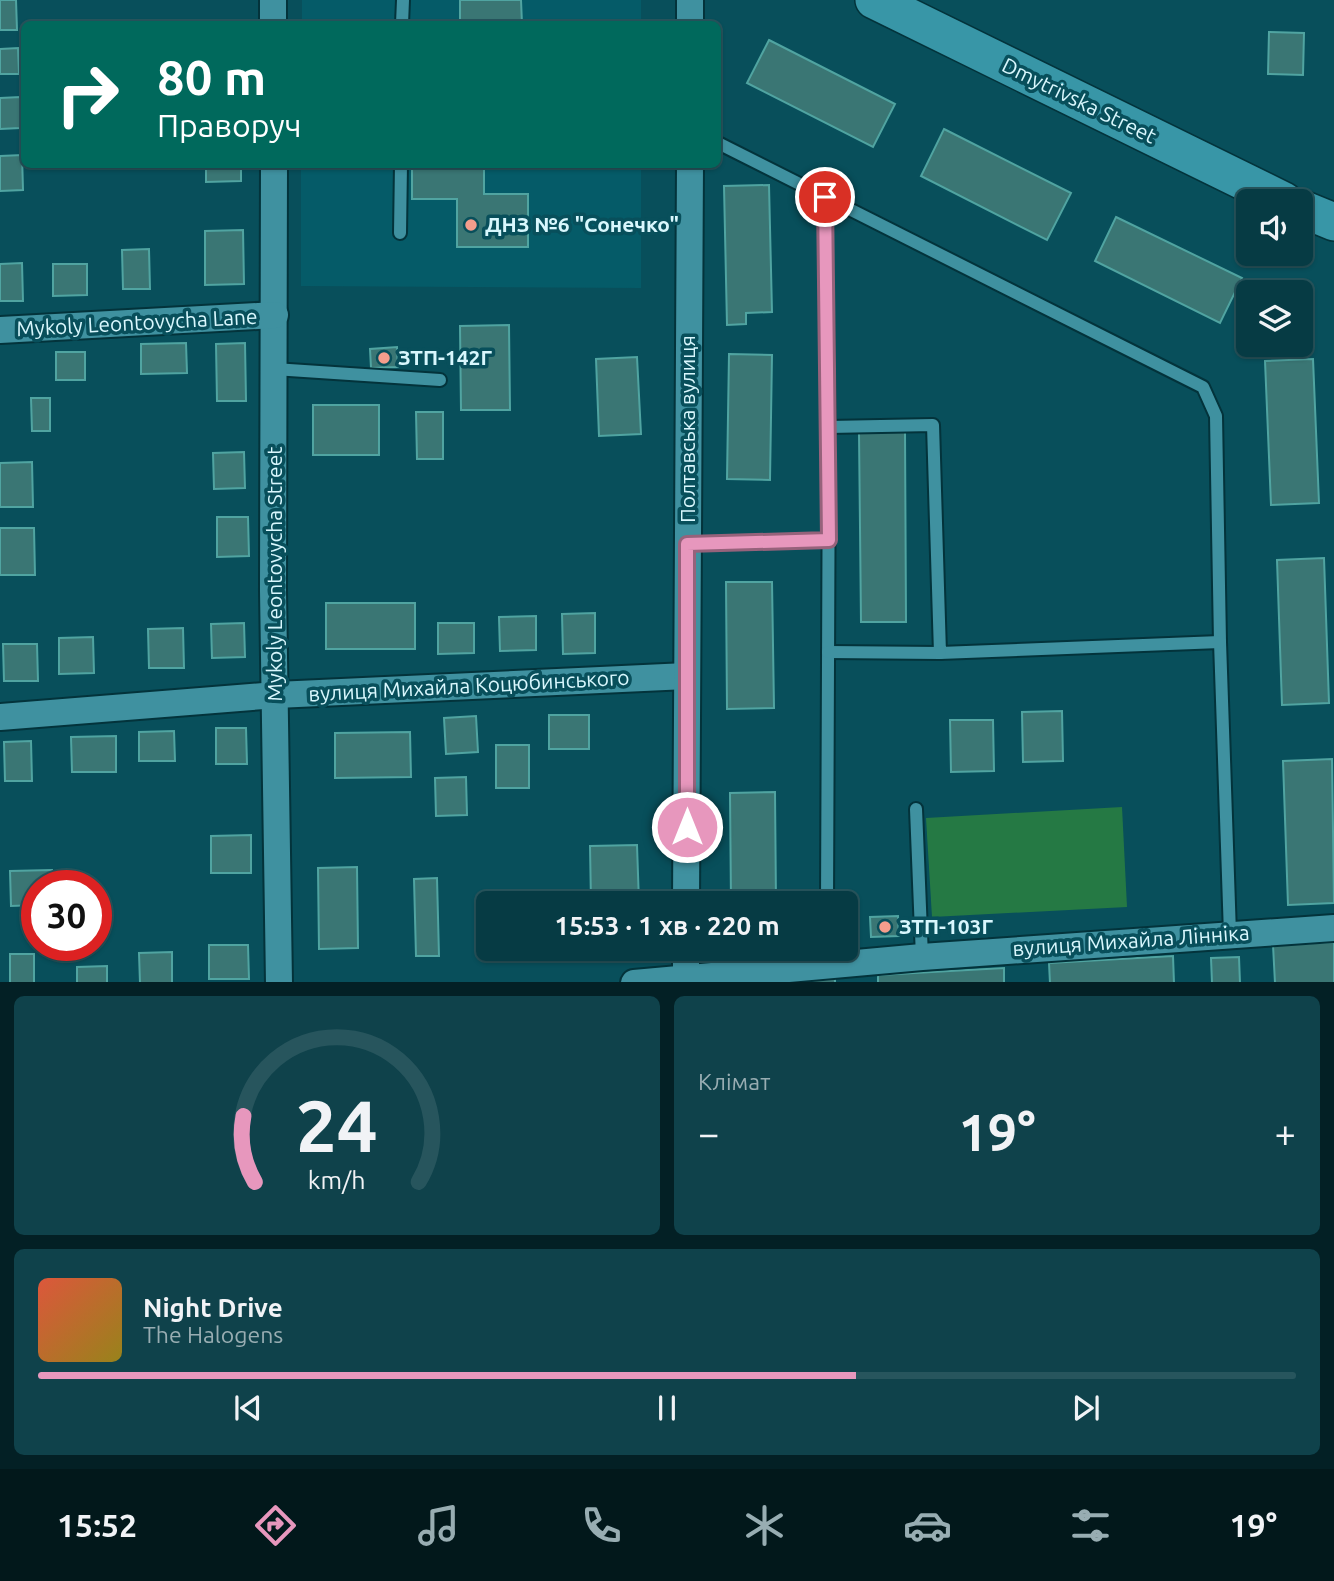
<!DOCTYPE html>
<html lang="uk">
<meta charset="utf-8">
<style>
:root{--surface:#063b44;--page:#0f424b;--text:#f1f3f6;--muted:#98adb2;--line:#27555d;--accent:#e797bd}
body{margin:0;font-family:Ubuntu,sans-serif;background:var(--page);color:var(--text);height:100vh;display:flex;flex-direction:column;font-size:26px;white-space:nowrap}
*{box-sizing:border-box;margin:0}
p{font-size:23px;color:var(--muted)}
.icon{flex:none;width:38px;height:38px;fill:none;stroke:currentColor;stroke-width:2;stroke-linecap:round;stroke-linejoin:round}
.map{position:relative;height:982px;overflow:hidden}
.drawer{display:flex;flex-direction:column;gap:14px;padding:14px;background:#032025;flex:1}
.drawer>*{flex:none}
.hud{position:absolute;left:21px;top:21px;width:700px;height:147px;border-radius:10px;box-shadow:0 2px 5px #0004,0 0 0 2px var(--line);background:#00695c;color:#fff;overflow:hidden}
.fabs{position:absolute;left:1236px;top:189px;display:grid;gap:14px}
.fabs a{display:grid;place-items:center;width:77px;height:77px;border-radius:10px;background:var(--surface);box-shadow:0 2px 5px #0004,0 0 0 2px var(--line);font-size:35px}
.speed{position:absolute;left:21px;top:870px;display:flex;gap:14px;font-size:35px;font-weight:700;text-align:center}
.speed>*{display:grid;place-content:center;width:91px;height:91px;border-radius:50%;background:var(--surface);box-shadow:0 2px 5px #0004,0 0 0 2px var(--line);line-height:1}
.speed .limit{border:10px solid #d22;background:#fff;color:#111}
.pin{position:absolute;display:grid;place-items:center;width:60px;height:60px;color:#fff;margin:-30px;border:4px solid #fff;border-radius:50%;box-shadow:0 2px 7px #0007}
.me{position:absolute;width:77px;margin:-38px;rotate:0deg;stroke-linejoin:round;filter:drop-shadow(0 0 5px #0008)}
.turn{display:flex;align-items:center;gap:24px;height:147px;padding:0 21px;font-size:32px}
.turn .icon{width:91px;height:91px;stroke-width:2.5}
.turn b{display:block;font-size:49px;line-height:60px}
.big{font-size:52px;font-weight:600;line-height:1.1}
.drawer .card{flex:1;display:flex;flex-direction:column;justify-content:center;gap:10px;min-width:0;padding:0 24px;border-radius:10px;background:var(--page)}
.drawer .dial{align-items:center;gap:0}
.dial svg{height:182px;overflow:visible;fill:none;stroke:var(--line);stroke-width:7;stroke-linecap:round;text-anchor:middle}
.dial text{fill:var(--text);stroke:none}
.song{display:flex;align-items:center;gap:21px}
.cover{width:84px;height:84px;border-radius:10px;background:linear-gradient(135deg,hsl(10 70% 55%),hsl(50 70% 35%))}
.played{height:7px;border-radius:4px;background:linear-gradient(90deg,var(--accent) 65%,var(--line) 65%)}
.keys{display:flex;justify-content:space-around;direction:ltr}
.heat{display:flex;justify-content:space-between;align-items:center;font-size:38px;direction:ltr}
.drawer .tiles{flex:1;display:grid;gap:14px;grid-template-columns:1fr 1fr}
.card:last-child{grid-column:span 2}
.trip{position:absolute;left:476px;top:891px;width:382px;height:70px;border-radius:10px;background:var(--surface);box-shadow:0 2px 5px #0004,0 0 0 2px var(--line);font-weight:600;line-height:70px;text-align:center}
.tabs{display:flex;height:112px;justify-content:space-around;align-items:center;background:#02181b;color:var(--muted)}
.tabs .icon{width:49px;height:49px}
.tabs .active{color:var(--accent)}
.tabs b{font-size:32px;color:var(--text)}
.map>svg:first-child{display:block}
.built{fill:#055b68}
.green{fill:#257944}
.building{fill:#3a7674;stroke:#50a4a1;stroke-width:2}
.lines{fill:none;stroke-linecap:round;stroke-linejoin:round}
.service-casing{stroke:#03333b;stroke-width:16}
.minor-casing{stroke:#03333b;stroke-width:30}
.secondary-casing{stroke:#03333b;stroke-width:40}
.service{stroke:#3f91a0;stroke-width:12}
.minor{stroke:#3f91a0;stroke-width:26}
.secondary{stroke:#3896a7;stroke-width:37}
.route-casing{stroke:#96627b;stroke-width:18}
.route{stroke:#e797bd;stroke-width:12}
.poi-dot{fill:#f49d8c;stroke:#084f5b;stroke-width:2.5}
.labels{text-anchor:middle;stroke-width:7;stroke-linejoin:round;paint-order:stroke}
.street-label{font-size:21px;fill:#d8f7fd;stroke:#084f5b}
.poi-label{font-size:21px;font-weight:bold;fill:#d8f7fd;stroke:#084f5b;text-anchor:start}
</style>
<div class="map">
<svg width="1334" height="983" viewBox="0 0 1334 983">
<rect width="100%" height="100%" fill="#084f5b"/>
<g class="built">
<rect x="302" y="0" width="339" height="24"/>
<path d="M301 165H641V288L301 286Z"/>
</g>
<path class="green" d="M1122 807 1127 907 932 917 926 818Z"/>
<g class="building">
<path d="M0 0H16L17 30H0Z"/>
<path d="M460 0H521L522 24H460Z"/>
<path d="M1269 32 1304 33 1303 75 1268 74Z"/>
<path d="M769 40 895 104 873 147 747 83Z"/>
<path d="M18 48 19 74H0V49Z"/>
<path d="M20 97V128L0 129V98Z"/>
<path d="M944 129 1071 193 1047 240 921 176Z"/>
<path d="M22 155 23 190 0 191V156Z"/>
<path d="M206 164H241V181L206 182Z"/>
<path d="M412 164H484V194H528V247H457V199H412Z"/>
<path d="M769 185 772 312 746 313V324L727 325 724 186Z"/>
<path d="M1116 217 1242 278 1220 323 1095 261Z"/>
<path d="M243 230 244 284 205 285V231Z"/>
<path d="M149 249 150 289H123L122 250Z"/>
<path d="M22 263 23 301H0V264Z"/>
<path d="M53 264H87V295L53 296Z"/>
<path d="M509 325 510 410H461L460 326Z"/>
<path d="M186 343 187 373 141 374V344Z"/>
<path d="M245 343 246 401H217L216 344Z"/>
<path d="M397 347 398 367 371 368 370 349Z"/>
<rect x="56" y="352" width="29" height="28"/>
<path d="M729 354 772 355 770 480 727 479Z"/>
<path d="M637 357 641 434 599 436 596 359Z"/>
<path d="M1313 359 1319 503 1271 505 1265 361Z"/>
<path d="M31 398H50V431H32Z"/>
<rect x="313" y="405" width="66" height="50"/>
<path d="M416 412H443V459H417Z"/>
<path d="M905 431 906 622H861L859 432Z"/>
<path d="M244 452 245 488 214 489 213 453Z"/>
<path d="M32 462 33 507H0V463Z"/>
<path d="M217 517H248L249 556 217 557Z"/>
<path d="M0 528H34L35 575H0Z"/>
<path d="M1324 558 1329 703 1282 705 1277 560Z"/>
<path d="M726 582H772L774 708 727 709Z"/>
<rect x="326" y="603" width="89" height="46"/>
<path d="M595 613V653L563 654 562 614Z"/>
<path d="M536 616V650L500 651 499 617Z"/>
<path d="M244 623 245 657 212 658 211 624Z"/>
<path d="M438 623H474V653L438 654Z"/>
<path d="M183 628 184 668H149L148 629Z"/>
<path d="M93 637 94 673 59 674V638Z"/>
<path d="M3 644H37L38 681H4Z"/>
<path d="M1062 711 1063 761 1023 762 1022 712Z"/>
<rect x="549" y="715" width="40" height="34"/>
<path d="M476 716 478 752 446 754 444 718Z"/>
<path d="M950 720H993L994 771 951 772Z"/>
<path d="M216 728H246L247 764H216Z"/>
<path d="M174 731 175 761H139V732Z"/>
<path d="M410 732 411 777 335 778V733Z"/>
<path d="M116 736V772H72L71 737Z"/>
<path d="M31 741 32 781H5L4 742Z"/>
<rect x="496" y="745" width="33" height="43"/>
<path d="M1332 759 1334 903 1288 905 1283 761Z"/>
<path d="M466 777 467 815 436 816 435 778Z"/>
<path d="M775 792 776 903H731L730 793Z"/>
<path d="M251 835V873H211V836Z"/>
<path d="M637 845 639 903H591L590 846Z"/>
<path d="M357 867 358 948 319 949 318 868Z"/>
<path d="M52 870 53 886H37V905L11 906 10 871Z"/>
<path d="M437 878 439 956H416L414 879Z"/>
<path d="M898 916 899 936 871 937 870 917Z"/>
<path d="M1334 942V983H1275L1273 945Z"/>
<path d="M209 945H248L249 979H209Z"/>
<path d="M172 952V983H140L139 953Z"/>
<rect x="10" y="954" width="24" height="29"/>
<path d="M1173 956 1174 983H1050L1049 963Z"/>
<path d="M1239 957 1240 983H1212L1211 958Z"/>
<path d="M107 966V983H77V967Z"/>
<path d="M1004 968V983H878V975Z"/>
<path d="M835 979V983H764Z"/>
</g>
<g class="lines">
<defs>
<g id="service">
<path d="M402 24 403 0"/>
<path d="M718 143 1203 387 1216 416 1220 642 1230 934"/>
<path d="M825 196 829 427 827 903"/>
<path d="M400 233 401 164"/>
<path d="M274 369 440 380"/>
<path d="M829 427 933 425 940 653 1220 642"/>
<path d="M687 544 829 540"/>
<path d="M828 652 940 653"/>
<path d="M916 809 922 957"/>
<path d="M827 950V948"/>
</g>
<g id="minor">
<path d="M273 0V24"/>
<path d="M690 24V0"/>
<path d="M274 164 273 591 279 983"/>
<path d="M0 330 275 315"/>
<path d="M0 717 276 695 687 676"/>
<path d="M686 903 690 164"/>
<path d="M634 983 922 957 1334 928"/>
<path d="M686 983V948"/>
</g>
<g id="secondary">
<path d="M874 0 1284 201"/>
<path d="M1300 208 1334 222"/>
</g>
</defs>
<use href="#service" class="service-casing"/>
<use href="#minor" class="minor-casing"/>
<use href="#secondary" class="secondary-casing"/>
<use href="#service" class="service"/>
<use href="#minor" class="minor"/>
<use href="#secondary" class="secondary"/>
</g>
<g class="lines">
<defs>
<path id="route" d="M687 827V544L829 540 825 197"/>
</defs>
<use href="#route" class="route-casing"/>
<use href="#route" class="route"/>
</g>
<g class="poi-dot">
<circle cx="471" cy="225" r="7"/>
<circle cx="384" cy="358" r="7"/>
<circle cx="885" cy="927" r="7"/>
</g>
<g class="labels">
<g class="street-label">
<text transform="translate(1079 101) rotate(26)" y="7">Dmytrivska Street</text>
<text transform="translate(137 323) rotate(-3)" y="7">Mykoly Leontovycha Lane</text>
<text transform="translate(688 429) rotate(-90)" y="7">Полтавська вулиця</text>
<text transform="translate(275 574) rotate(-90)" y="7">Mykoly Leontovycha Street</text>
<text transform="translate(469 686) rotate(-3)" y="7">вулиця Михайла Коцюбинського</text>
<text transform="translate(1131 941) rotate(-4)" y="7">вулиця Михайла Лінніка</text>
</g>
<g class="poi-label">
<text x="485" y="232">ДНЗ №6 "Сонечко"</text>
<text x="398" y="365">ЗТП-142Г</text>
<text x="899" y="934">ЗТП-103Г</text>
</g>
</g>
</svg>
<div class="fabs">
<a><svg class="icon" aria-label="sound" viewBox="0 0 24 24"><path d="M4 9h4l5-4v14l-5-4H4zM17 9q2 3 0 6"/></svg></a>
<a><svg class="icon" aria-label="layers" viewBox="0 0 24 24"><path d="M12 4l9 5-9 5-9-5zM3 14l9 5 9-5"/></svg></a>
</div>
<div class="speed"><div class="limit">30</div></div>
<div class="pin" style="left:825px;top:197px;background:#d93025"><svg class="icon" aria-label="arrive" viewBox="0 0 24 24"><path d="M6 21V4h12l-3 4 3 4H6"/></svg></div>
<svg class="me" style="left:687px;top:827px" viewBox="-20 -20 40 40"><circle r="17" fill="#e797bd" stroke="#fff" stroke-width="3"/><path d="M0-11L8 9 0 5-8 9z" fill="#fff"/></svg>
<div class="trip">15:53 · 1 хв · 220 m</div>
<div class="hud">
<div class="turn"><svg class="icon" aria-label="right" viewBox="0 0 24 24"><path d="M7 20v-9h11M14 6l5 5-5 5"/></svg><div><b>80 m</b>Праворуч</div></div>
</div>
</div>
<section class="drawer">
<div class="tiles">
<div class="card dial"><svg viewBox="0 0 100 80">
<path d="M14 69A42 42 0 1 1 86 69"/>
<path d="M14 69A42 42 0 0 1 9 40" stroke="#e797bd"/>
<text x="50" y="56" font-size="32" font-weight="700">24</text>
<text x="50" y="72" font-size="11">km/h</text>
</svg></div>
<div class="card"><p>Клімат</p>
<div class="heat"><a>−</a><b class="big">19°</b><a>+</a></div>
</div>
<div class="card">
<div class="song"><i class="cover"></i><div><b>Night Drive</b><p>The Halogens</p></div></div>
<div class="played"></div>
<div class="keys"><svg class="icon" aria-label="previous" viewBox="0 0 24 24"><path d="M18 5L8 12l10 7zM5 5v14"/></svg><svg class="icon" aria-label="pause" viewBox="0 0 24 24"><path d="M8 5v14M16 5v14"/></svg><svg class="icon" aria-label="next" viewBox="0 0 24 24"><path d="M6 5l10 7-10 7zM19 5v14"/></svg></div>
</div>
</div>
</section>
<nav class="tabs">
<b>15:52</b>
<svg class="icon active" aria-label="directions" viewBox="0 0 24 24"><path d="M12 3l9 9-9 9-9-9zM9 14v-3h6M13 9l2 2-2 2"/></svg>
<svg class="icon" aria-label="music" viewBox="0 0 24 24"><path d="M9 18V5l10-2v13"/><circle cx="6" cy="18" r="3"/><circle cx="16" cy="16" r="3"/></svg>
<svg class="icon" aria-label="phone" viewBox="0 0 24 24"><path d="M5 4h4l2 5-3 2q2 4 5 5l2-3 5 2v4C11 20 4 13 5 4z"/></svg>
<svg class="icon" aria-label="climate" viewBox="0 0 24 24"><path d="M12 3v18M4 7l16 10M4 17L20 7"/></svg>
<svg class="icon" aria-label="car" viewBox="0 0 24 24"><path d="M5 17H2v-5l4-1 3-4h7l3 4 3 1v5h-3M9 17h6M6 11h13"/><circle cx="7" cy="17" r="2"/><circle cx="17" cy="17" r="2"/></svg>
<svg class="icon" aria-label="filters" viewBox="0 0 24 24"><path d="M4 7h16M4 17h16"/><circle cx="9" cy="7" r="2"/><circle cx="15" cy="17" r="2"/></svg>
<b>19°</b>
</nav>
